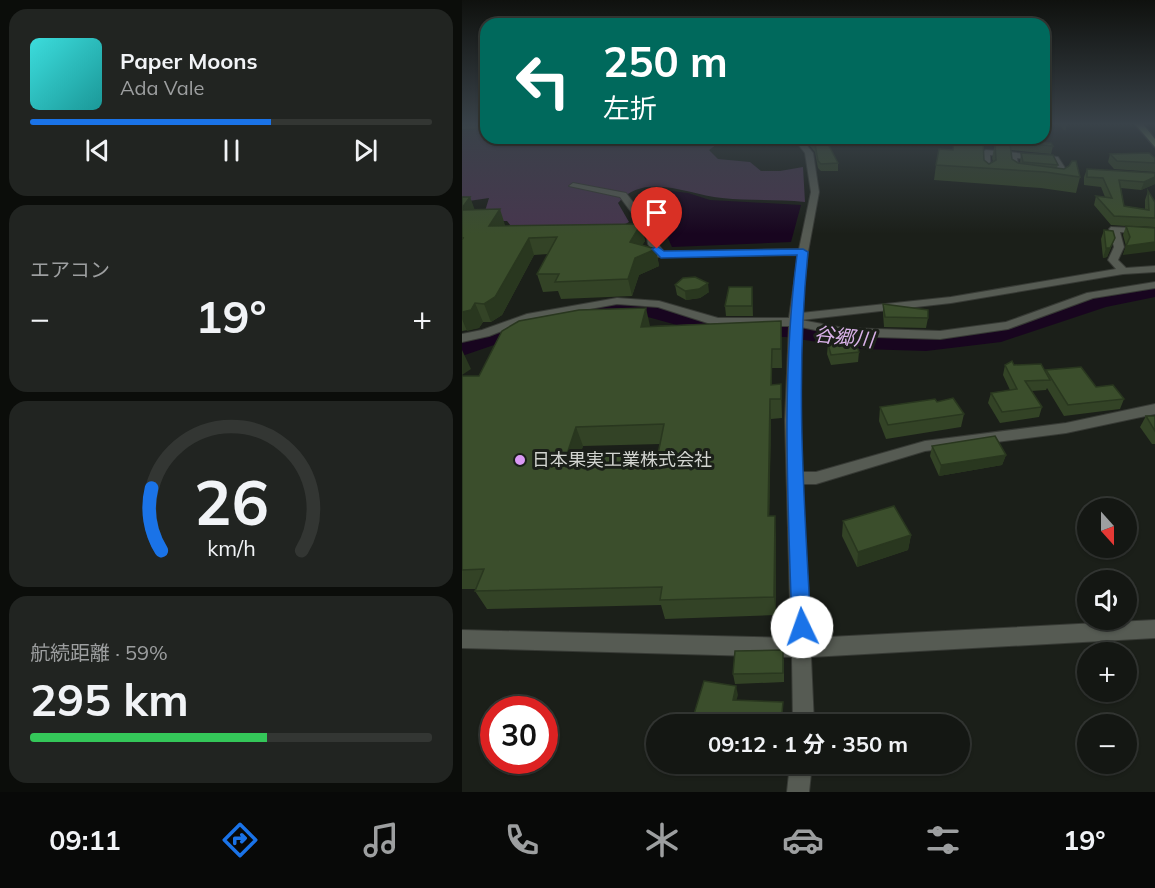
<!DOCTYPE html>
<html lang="ja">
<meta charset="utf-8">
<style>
:root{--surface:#141713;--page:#212421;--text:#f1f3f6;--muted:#9d9fa0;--line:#333633;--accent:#1a73e8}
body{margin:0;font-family:Mulish,"Noto Sans JP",sans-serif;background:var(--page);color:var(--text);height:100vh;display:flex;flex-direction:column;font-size:22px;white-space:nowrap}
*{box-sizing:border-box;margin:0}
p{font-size:20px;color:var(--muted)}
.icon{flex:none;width:33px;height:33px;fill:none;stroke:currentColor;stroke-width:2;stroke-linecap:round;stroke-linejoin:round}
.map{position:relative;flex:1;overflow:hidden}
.side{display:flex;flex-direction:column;gap:9px;padding:9px;background:#0b0d0a;width:462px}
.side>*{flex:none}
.top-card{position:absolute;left:18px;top:18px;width:570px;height:126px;border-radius:18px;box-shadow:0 2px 4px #0004,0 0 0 2px var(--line);background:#00695c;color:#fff;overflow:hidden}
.needle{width:39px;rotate:159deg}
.controls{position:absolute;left:615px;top:498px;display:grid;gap:12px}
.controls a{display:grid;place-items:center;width:60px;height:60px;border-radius:50%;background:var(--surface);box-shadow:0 2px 4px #0004,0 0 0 2px var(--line);font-size:30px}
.speed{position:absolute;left:18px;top:696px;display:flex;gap:12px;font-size:30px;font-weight:700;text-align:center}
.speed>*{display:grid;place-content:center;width:78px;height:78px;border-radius:50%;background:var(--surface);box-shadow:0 2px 4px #0004,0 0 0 2px var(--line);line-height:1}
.speed .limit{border:9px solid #d22;background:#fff;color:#111}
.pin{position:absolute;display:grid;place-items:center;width:51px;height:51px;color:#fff;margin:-62px -26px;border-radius:50% 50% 50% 0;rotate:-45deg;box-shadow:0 0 6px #0007}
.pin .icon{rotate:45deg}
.me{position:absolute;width:66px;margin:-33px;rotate:357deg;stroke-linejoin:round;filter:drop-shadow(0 0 4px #0008)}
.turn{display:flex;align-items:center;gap:21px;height:126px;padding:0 24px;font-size:27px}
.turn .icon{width:78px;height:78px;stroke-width:2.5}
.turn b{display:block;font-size:42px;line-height:51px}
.big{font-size:45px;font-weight:700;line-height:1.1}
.side .tile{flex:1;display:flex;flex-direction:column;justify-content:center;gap:9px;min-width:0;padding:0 21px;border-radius:18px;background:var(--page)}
.side .dial{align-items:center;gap:0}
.dial svg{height:156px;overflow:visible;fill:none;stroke:var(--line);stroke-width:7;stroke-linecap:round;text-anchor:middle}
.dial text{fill:var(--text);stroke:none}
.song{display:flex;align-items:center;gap:18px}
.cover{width:72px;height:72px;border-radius:9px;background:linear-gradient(135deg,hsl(180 70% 55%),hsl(180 70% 35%))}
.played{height:6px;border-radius:3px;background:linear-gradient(90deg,var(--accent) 60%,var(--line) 60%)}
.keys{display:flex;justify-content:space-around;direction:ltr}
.heat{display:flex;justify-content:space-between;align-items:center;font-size:33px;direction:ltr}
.charge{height:9px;border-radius:4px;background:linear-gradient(90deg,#34c759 59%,var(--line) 0)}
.trip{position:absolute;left:184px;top:714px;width:324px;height:60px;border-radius:30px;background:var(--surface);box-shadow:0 2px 4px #0004,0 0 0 2px var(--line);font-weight:700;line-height:60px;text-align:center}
.menu{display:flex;height:96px;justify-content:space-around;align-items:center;background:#080908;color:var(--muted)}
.menu .icon{width:42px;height:42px}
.menu .current{color:var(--accent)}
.menu b{font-size:27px;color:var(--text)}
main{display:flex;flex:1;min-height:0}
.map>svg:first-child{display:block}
.green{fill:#47364e}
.water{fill:#18051f}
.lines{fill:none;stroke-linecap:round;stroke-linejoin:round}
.river{fill:#18051f;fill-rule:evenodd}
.minor-casing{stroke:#373a35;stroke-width:2}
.primary-casing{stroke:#373a35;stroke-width:3}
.minor{fill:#565b53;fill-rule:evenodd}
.primary{fill:#799561;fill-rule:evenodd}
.wall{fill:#334326;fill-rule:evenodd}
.shaded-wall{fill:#29371f}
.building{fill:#3b4e2c;stroke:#29371f;stroke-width:1.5;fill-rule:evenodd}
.route{fill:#1a73e8;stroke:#114b97;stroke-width:1.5}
.poi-dot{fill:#db99f5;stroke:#1b1f19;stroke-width:2}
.labels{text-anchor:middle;stroke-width:6;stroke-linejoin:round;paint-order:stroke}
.poi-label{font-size:18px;fill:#d2d4d0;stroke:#1b1f19;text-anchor:start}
.water-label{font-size:20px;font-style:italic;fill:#dab2ea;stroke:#1b1f19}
</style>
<main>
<section class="side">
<div class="tile">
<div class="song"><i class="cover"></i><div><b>Paper Moons</b><p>Ada Vale</p></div></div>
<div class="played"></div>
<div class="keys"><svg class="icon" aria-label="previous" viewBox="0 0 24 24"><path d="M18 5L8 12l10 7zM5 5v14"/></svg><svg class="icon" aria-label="pause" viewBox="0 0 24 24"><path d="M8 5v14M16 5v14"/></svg><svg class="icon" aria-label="next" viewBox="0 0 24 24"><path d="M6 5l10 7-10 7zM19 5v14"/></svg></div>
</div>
<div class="tile"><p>エアコン</p>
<div class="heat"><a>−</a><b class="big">19°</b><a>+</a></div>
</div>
<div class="tile dial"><svg viewBox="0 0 100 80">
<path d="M14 69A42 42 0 1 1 86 69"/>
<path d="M14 69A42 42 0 0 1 9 37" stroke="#1a73e8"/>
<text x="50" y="56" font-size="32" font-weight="700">26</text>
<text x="50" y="72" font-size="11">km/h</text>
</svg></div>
<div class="tile"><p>航続距離 · 59%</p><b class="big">295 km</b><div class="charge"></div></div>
</section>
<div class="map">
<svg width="693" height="792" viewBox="0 0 693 792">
<rect width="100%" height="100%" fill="#1b1f19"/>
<path class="green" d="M24 128V138H216L230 143 262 139 247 150 256 159 288 162 299 171H318L341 167 343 202C315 199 288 201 260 198 226 195 183 171 156 203L167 222 149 232 56 235 45 221H20L27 198 0 202V129Z"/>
<path class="water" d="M201 190 226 193 248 200 339 205 329 242 210 247 200 225 180 200Z"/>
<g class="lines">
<g class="river">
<path d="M693 285V297L644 307 539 342 464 351 400 349 324 337 251 335 175 314 109 322 101 320 98 315 101 310 109 308 176 301 252 321 324 323 400 335 464 337 536 329 631 296Z"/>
<path d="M70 317 78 319 81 324 78 329 0 356V341Z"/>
</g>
<defs>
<g id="minor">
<path d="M24 124V128L0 129V125Z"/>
<path d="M331 138H339L351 153 357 192 346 252 339 313 489 297 654 269 646 260 652 247 647 229 649 227 693 229V235L658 232 662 247 656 260 664 268 693 266V272L661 274 489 303 339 320 382 328 478 331 544 322 625 293 693 282V288L631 298 546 329 478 339 382 336 339 327 337 420 340 472H354L463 441 604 423 693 404V414L604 433 463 451 354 484H340L348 638 693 620V638L349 657 352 724H331L330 657 0 648V630L329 638 323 420 327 326H255L196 307 155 304 68 320 27 336 0 342V334L20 330 65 314 155 298 197 301 256 318H327L336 255 195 257 186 244 184 232 158 197 107 186 111 183 164 193 194 232 196 244 202 252 337 249 349 192 343 153Z"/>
<path d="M524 150 596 157 605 171 602 179 598 182 553 176 549 174 547 157 528 155 529 175 522 177 520 152ZM555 158 590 161 597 171 595 176 557 172Z"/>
<path d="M328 764H350L347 792H325Z"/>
</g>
<path id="primary" d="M672 123H680L693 139V147Z"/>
</defs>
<use href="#minor" class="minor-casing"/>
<use href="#primary" class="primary-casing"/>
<use href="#minor" class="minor"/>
<use href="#primary" class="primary"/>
</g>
<g class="wall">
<path d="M596 123H605L603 131Z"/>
<path d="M343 138H369V139L364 140 376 163V171H359L356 168 353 152 343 140Z"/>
<path d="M492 139 527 164 531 162 530 158 533 143H536L537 141 591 146 589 154 549 150 550 159 558 163 559 153 596 165 595 168 618 177 614 193 579 188 472 180 474 165 491 150Z"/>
<path d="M648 154 693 158V172L652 169 646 162Z"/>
<path d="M625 169 693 177V184L679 190 659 188 662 206 683 209V200L686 191 693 202V227L670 226 693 228 661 255 664 246 661 235 664 226 649 225 632 205 634 196 643 197 639 187 622 185V177Z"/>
<path d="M0 197H8L12 210 43 225V226L179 224 183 241 180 245 194 249 197 266 177 275 170 296 99 299 96 291 81 292 75 274 86 254 72 255 40 315 29 322H21L17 328 0 331Z"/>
<path d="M642 230 653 238 645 257 641 258 639 239Z"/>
<path d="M213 285 247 292 238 298 224 300 215 295Z"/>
<path d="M290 287 291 316H264L263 306Z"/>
<path d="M421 304 466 318 464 328 422 327 421 313Z"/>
<path d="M319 321 320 368H310V385L319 384 320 418 309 419 307 516 314 536V615L203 619 199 605 25 609 13 591 14 589H0V376H17L188 326ZM198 444 196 454 117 457 121 446Z"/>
<path d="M366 344 397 352 396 362 369 365 365 354Z"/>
<path d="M543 365H552L583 371 584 370 634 387 662 399 658 409 602 416 585 388 584 390 569 391 580 407 577 417 538 423 526 403 529 393 548 390 541 375Z"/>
<path d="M475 402 502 414 499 427 424 439 417 421 418 407Z"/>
<path d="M684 416H693V444H690L678 427Z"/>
<path d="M470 446 544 455 540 465 477 476 468 456Z"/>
<path d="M381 521 449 535 446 550 395 567 380 536Z"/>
<path d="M322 659V682L273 684 271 674Z"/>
</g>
<g class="shaded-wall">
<path d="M693 177V184L679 190 682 182Z"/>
<path d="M8 197 14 213 0 215V208Z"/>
<path d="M38 209 43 225 33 243 27 226Z"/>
<path d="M179 224 183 241 171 259 168 242Z"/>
<path d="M67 238 72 255 40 315 29 322 22 304Z"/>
<path d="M653 238 645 257 641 258 644 248Z"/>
<path d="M693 242V251L661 255 664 246Z"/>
<path d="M194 249 197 266 177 275 170 296 166 279 173 258Z"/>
<path d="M246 283 247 292 238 298 224 300 223 291Z"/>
<path d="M13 303 21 322 17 328 5 331 0 319V312Z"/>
<path d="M184 308 188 326 179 327Z"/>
<path d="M310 349V399L309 385Z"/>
<path d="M0 350 9 369 0 375Z"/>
<path d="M308 399 309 419 307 536 306 516Z"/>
<path d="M114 427 121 446 111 477 104 457Z"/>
<path d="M544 455 540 465 477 476 479 465Z"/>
<path d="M313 516 314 536V615L312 597Z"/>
<path d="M449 535 446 550 395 567 396 552Z"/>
<path d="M274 686 276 695 272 709 271 700Z"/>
<path d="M321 702V724H319Z"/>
</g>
<g class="building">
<path d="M348 138H363L376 163 359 164 356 161 353 144Z"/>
<path d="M492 139 521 141 522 160 527 164 534 160 533 143 548 144 550 159 556 163 602 169 607 166 610 161H614L618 177 583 172 474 165 477 149 491 150Z"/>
<path d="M537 141 589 143 591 146Z"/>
<path d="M559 153 591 155 596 165 561 162Z"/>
<path d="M687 153 693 158V163L655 161 648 154Z"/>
<path d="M625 169 693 173V177L682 182 657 180 662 206 687 210 686 191 693 202V218L652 216 634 196 650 198 641 178 625 177Z"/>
<path d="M0 197H8L0 208Z"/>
<path d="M38 209 27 226 179 224 168 242 194 249 173 258 166 279 93 282 97 274H75L95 237 67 238 33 297 22 304 13 303 9 310 0 312V240L1 238H0V210Z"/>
<path d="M664 226 693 228V242L664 246 668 237Z"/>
<path d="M642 230 651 231 653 238 648 248H644Z"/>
<path d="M233 277 246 283 237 289 223 291 213 285 221 278Z"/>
<path d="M267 287H290V306H263Z"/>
<path d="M421 304 466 310V318L423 317Z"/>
<path d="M184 308 179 327 319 321V349H310L309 385 319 384V399H308L306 516H313L312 597 198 600 200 587 13 591 22 569 0 570V376H17L40 331 57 321 117 310ZM202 424 196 454 104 457 114 427Z"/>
<path d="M393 341 397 352 369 355 366 344Z"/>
<path d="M550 361 552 365 579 364 588 380 563 381 580 407 540 412 529 393 555 389 543 365Z"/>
<path d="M619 367 634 387 651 385 662 399 606 405 584 370Z"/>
<path d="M491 398 502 414 426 425 418 407 473 399 475 402Z"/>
<path d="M684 416H693V431Z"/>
<path d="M533 436 544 455 479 465 470 446Z"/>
<path d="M432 506 449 535 396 552 381 521Z"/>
<path d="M321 650V673L271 674 273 651Z"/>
<path d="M242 681 274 686 271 700 321 702 319 724H229Z"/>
</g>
<linearGradient id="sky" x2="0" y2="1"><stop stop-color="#0f110e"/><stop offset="0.53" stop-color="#394249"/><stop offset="1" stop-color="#394249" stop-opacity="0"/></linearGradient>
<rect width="693" height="234" fill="url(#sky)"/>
<path class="route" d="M195 246 202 251 341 249 346 252C333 378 342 501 349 627L346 633 340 636 333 633 330 627C326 502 319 379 335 255L199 258 190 249Z"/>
<circle class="poi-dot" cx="58" cy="460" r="6"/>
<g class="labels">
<g class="poi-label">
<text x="70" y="466">日本果実工業株式会社</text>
</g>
<g class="water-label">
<text transform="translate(382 337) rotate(6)" y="7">谷郷川</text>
</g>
</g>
</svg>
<div class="controls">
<a><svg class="needle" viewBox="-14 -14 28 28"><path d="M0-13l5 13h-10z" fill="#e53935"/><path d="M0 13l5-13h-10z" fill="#9d9fa0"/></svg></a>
<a><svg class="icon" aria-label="sound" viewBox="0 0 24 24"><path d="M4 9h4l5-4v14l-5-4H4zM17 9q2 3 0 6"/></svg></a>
<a>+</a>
<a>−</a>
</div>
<div class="speed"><div class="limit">30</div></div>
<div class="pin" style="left:195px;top:249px;background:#d93025"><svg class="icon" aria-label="arrive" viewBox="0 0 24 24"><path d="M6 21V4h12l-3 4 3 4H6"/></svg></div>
<svg class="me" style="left:340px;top:627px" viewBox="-20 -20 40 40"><circle r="19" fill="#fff"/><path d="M0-13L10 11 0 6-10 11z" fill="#1a73e8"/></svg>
<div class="trip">09:12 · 1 分 · 350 m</div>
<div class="top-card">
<div class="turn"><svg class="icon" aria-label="left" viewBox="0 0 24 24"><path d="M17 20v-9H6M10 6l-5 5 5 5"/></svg><div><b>250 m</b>左折</div></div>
</div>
</div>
</main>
<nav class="menu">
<b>09:11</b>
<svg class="icon current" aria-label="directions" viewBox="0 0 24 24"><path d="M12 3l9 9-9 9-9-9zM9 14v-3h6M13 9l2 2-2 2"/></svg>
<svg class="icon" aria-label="music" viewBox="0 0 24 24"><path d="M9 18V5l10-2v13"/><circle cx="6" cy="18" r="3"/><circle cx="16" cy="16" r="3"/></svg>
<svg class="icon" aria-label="phone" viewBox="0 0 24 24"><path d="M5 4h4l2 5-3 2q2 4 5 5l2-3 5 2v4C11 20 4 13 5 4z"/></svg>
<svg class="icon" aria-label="climate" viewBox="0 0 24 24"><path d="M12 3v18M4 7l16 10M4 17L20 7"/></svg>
<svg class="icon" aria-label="car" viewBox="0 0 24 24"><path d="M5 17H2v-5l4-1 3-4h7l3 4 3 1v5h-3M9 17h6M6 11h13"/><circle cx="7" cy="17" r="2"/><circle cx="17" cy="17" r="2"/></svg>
<svg class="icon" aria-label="filters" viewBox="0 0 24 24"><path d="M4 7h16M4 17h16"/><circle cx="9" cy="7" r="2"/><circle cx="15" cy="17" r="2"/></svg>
<b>19°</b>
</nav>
